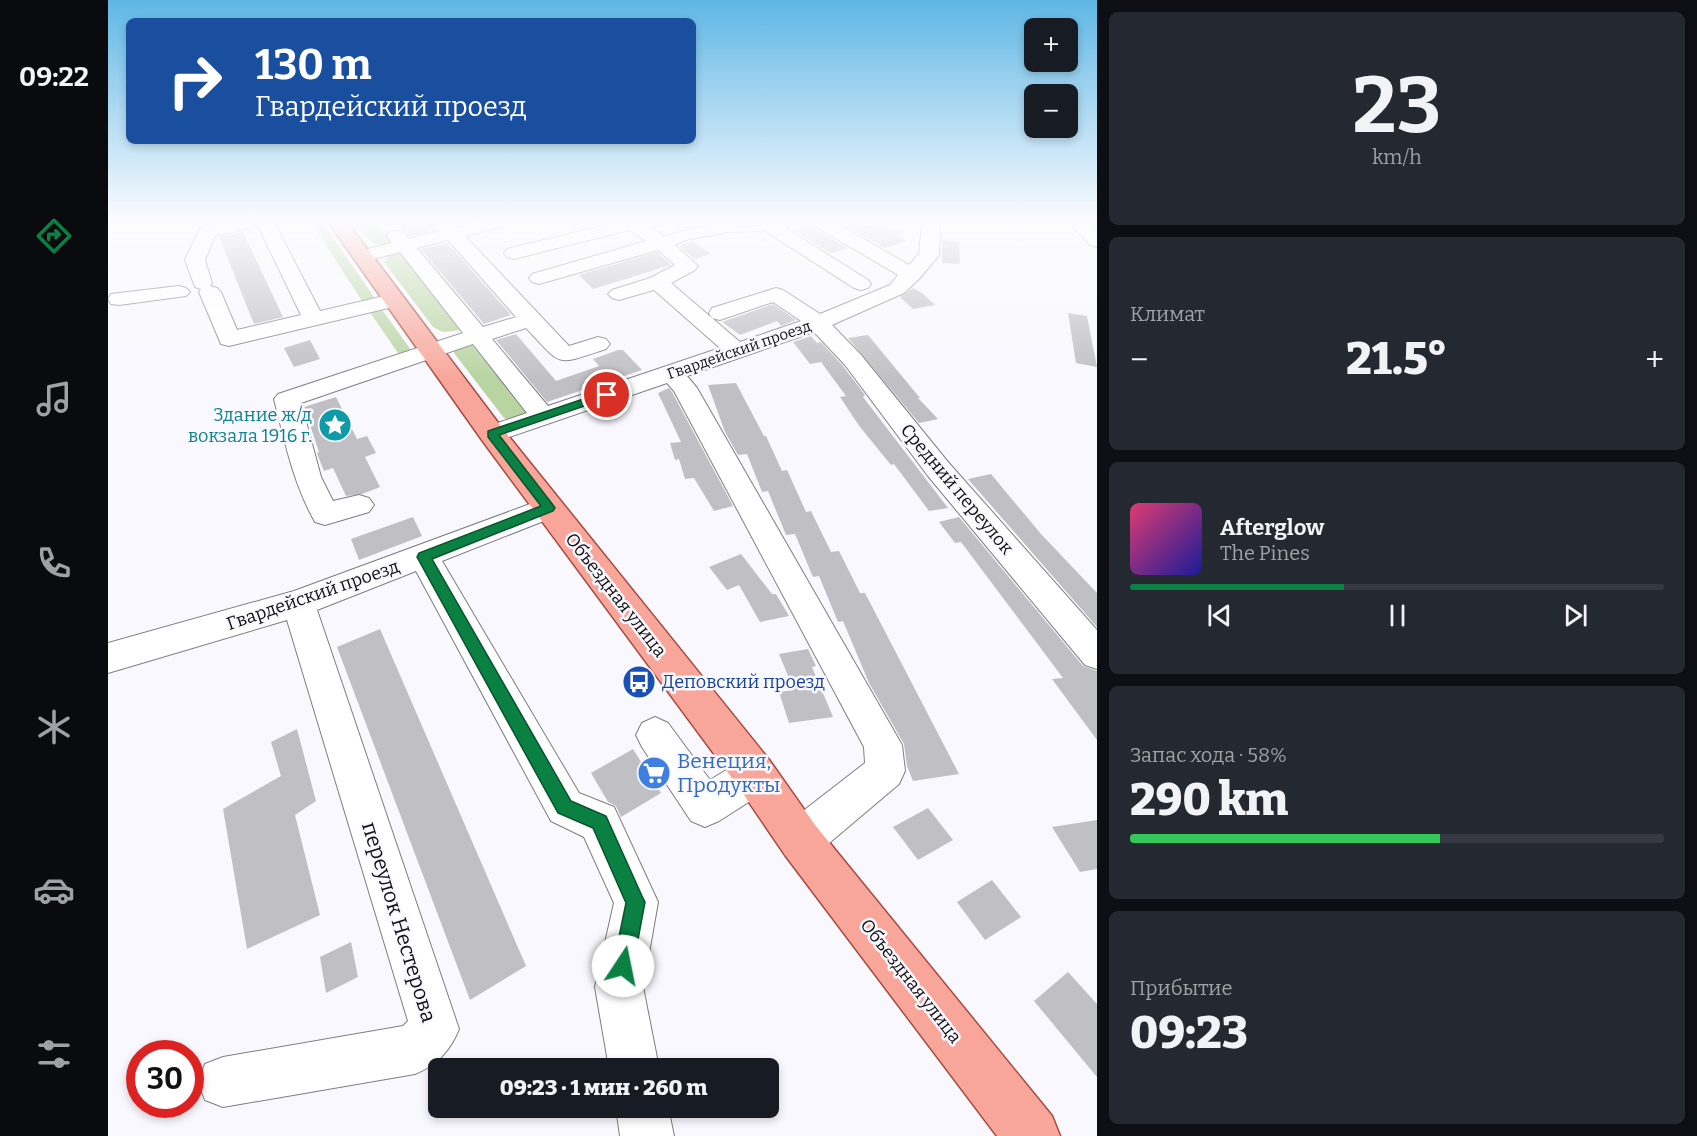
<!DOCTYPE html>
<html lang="ru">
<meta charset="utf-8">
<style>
:root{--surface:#171b24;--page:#242831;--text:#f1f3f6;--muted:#9ea1a6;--line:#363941;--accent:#0b8043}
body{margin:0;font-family:Bitter,serif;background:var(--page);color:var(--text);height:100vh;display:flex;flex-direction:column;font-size:22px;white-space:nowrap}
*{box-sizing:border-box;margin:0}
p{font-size:20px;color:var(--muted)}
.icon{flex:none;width:33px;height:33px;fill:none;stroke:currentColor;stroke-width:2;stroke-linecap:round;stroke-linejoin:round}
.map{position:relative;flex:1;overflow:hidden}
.side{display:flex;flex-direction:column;gap:12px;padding:12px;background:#0d0f14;width:600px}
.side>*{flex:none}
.top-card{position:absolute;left:18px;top:18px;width:570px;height:126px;border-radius:9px;box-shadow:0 3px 9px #0003;background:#1a4fa0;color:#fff;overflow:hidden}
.controls{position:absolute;left:916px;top:18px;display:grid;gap:12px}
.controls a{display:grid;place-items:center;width:54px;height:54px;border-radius:9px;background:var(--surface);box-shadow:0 3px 9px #0003;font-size:30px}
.speed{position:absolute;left:18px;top:1040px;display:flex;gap:12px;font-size:30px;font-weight:700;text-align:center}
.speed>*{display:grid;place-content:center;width:78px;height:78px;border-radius:50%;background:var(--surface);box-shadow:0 3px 9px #0003;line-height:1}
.speed .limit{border:9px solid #d22;background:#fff;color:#111}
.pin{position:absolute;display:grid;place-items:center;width:51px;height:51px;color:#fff;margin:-26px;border:3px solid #fff;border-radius:50%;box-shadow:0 2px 6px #0007}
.me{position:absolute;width:66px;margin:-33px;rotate:11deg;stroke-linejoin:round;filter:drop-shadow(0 0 4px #0008)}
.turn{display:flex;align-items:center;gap:21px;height:126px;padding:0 30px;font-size:27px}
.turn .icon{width:78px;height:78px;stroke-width:2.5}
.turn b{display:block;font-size:42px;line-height:51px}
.big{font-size:45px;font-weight:800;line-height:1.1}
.side .widget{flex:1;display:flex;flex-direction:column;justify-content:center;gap:9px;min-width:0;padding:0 21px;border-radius:9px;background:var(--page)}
.side .dial{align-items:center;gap:0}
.dial b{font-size:78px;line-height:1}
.song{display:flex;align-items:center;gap:18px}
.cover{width:72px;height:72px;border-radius:9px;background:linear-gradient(135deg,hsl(340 70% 55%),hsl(240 70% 35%))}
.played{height:6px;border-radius:3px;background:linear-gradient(90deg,var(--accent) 40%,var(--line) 40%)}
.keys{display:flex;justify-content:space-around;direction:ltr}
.heat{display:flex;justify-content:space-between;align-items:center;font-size:33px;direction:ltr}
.charge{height:9px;border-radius:4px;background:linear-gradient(90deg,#34c759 58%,var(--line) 0)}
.trip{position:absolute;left:320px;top:1058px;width:351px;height:60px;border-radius:9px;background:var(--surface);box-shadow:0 3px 9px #0003;font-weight:800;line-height:60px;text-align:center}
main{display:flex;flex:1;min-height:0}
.tabs{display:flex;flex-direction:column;width:108px;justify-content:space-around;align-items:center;background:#090b0e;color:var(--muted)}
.tabs .icon{width:42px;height:42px}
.tabs .on{color:var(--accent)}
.tabs b{font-size:27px;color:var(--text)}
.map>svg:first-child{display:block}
.green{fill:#b8d4a1}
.building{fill:#bfbfc4}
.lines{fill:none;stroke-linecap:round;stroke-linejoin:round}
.minor-casing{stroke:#7e7e82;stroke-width:2}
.major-casing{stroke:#a44c3f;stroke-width:3}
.minor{fill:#fff;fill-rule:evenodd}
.major{fill:#f8a69a;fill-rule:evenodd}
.route{fill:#0b8043;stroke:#07532c;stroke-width:1.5}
.labels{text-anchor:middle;stroke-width:5;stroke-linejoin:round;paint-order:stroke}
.far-street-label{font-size:15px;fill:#111112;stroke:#f8f8fe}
.culture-label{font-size:18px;fill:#0d838f;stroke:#f8f8fe;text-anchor:end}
.street-label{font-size:18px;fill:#111112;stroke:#f8f8fe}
.transit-label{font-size:18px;fill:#164399;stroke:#f8f8fe;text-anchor:start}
.near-shop-label{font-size:21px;fill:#366cbe;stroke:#f8f8fe;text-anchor:start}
.near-street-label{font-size:21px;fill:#111112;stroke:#f8f8fe}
</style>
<main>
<nav class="tabs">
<b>09:22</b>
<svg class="icon on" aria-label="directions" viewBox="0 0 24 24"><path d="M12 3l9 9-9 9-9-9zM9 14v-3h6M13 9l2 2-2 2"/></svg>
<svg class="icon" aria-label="music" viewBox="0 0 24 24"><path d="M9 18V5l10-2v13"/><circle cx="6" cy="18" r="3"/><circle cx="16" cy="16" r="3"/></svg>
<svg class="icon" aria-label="phone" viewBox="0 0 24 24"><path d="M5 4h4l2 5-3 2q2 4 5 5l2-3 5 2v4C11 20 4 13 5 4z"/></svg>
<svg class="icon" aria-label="climate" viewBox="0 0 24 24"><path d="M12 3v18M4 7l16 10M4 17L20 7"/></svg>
<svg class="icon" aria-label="car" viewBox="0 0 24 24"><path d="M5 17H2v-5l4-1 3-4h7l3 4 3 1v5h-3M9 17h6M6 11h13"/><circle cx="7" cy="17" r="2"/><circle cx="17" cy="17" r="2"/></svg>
<svg class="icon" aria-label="filters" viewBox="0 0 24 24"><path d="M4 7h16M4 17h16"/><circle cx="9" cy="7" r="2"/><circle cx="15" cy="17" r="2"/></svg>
</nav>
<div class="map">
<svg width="989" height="1136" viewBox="0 0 989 1136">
<rect width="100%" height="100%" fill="#f8f8fe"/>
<g class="green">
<path d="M203 222H214L266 297 256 304Z"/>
<path d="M247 222H267L286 244C264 249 258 237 247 222Z"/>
<path d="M293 251 355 330 335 332 325 327 276 262 280 256Z"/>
<path d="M272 307 303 350 292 356 259 308Z"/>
<path d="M363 341 420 413 402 420 396 418 346 353 347 347Z"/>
</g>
<g class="building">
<path d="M287 222H323L328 230 302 236Z"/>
<path d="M730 222 799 231 787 235 799 241 777 248Z"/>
<path d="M704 225 706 228 740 248 722 253 686 230Z"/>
<path d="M135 232 175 317 146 324 111 237Z"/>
<path d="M834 240 851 242 852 264 834 263Z"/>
<path d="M585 241 603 254 586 259 571 246Z"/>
<path d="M339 243 352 257 403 315 376 324 313 249Z"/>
<path d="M549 252 563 265 485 289 471 275Z"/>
<path d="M805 288 814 293 827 305 805 309 792 297Z"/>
<path d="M665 304 688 320 673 326 669 321 632 335 614 322Z"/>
<path d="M960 313 979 316 989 367 968 363Z"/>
<path d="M408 334 448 381 491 366 485 359 510 350H515L534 370 439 402 388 340Z"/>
<path d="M760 335 812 398H810L830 419 811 423 740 338Z"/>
<path d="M703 336 709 343 713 342 735 366 757 395 755 397 840 508 821 511 786 464 783 465 752 427 732 397 738 396 713 362 702 364 685 342Z"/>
<path d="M202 340 212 359 186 367 176 348Z"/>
<path d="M628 383 656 436H658L674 471 679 470 698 512 703 511 723 552 731 551 752 593H757L851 774 805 781 799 766 796 744 761 683 735 621 730 622 711 576 705 577 687 534 678 535 660 491 654 492 639 454 630 455 617 432 600 385Z"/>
<path d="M561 388 564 392 625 506 606 511 586 478 577 479 571 459 567 460 562 443 573 442 550 393Z"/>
<path d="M228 397 249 439 259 436 268 453 257 457 272 487 254 494 238 496 225 468 216 471 210 456 209 453 211 452 196 407Z"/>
<path d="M883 474 933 534 989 593V627L860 479Z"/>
<path d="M305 517 314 536 251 560 243 539Z"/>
<path d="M851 517 975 666 989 671V740L944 679 955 678 853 542 847 543 831 522Z"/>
<path d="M633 554 664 594H668L681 616 652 622 631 585 619 590 601 567Z"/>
<path d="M272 629 418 966 362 1000 229 647Z"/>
<path d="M700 649 708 666 704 667 725 717 681 723 671 692 686 690 671 654Z"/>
<path d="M189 729 208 801 187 815 212 915 139 949 115 809 173 776 163 742Z"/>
<path d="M525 749 553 793 513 817 508 806 500 802 483 773Z"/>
<path d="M820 808 845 840 810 860 785 827Z"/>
<path d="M989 820V869L972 872 944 827Z"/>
<path d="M884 880 913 917 877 940 849 902Z"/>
<path d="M243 942 250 977 218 993 212 957Z"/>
<path d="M960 972 989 1004V1077L926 1001Z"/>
</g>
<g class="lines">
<defs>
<g id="minor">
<path d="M122 222H166L212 311 285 294 293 295 296 300 293 305 121 346 113 344 91 292 93 289 87 287 77 260 92 228ZM150 226 193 315 129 330 113 292 109 288 102 286 104 283 97 260 107 236Z"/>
<path d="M325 222H344L349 227 371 222H401L399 226 357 236 461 346 490 337 498 339 502 344 498 349C446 366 455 367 418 328L384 339 440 406 612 348 546 290 511 300 504 298 500 294 504 290 542 278 567 265 550 250 431 284 424 282 421 278 424 274 538 241 521 230 406 259 399 257 396 253 399 249 509 222H538L537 224 556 236 614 222H683L681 226 676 227 760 280 763 284 760 288 753 290 746 288 657 231 619 232 577 240 567 245 590 266 587 270 563 283 632 342 693 321 665 302 612 320 604 318 601 313 604 308 668 288 675 290 712 314 782 285 790 275 707 226 705 222H726L801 265 811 254 814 222H832L831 255 811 279 796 293 724 325 753 355 840 462 989 630V669L977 665 820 476 737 365 706 332 579 376 589 388 794 745 797 771 791 784 707 855 692 861 677 855 671 840 677 825 757 763 756 747 566 391 559 383 384 443 375 440 371 434 375 428 419 413 365 344 193 403 213 477 225 501 251 495 261 498 266 505 261 512 217 525 207 522C185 483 177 442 166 399L170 394 355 333 292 252 254 262 247 260 244 256 247 252 284 243 279 235 281 231H295L301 239 332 231ZM340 240 408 317 375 327 309 248Z"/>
<path d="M961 222H980L989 230V247L982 245Z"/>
<path d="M71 286 78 288 82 292 78 296 11 305 3 304 0 299 3 294 11 293Z"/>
<path d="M441 497 451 501 456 508 451 515 334 561 471 793 506 807 550 902 535 987 551 1068H501L487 987 506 903 476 837 443 821 308 571 209 610 351 1029C342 1051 329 1065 307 1074L115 1107 97 1100 90 1082 97 1064 115 1057 295 1026 300 1021 179 620 0 673V643L186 591Z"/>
<path d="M547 717 560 723 602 780 633 761 647 756 661 761 667 775 661 789 611 821 597 827 583 821 534 747 528 735 534 723Z"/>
<path d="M508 1107H560L566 1136H512Z"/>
</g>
<path id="major" d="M220 222H239L394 428 662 761 707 825 944 1116 952 1136H889L677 855 632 789 374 440Z"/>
</defs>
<use href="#minor" class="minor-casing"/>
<use href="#major" class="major-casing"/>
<use href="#minor" class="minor"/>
<use href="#major" class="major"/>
</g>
<linearGradient id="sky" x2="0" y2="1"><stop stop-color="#5fb7e5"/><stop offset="0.58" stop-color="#fcfcff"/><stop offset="1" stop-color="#fcfcff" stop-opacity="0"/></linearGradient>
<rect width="989" height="381" fill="url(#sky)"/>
<path class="route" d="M499 391 503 392V397L391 435 445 505 447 508 445 511 324 559 463 801 498 816 534 896 537 902 525 966 522 973 515 976 508 973 505 966 518 903 485 828 450 813 309 557 311 553 433 506 380 437V431Z"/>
<defs>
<symbol id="sight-disc" viewBox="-11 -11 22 22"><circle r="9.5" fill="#0f9aa8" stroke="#f8f8fe"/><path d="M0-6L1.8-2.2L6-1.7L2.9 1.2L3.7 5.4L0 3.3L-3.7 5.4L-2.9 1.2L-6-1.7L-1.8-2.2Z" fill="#fff"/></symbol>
<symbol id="bus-disc" viewBox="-11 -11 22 22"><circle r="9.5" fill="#1a4fb4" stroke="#f8f8fe"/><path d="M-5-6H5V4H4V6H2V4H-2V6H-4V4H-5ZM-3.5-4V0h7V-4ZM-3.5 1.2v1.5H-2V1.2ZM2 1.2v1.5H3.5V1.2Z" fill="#fff"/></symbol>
<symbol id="supermarket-disc" viewBox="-11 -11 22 22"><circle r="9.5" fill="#3f7fe0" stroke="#f8f8fe"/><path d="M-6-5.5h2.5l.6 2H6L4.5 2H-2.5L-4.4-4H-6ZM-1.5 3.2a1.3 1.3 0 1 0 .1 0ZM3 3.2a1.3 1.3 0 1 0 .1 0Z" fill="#fff"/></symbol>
</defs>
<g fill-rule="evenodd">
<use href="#sight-disc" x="208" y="406" width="38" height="38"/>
<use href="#bus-disc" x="512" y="663" width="38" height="38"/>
<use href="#supermarket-disc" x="527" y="754" width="38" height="38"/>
</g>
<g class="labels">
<g class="far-street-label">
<text transform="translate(631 350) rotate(-19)" y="5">Гвардейский проезд</text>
</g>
<g class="culture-label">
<text x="204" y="421">Здание ж/д<tspan x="204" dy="21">вокзала 1916 г.</tspan></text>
</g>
<g class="street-label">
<text transform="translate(849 489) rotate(50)" y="6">Средний переулок</text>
<text transform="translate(205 595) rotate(-19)" y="6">Гвардейский проезд</text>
<text transform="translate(508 595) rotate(52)" y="6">Объездная улица</text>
<text transform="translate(803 981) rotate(52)" y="6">Объездная улица</text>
</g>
<g class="transit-label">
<text x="554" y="688">Деповский проезд</text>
</g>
<g class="near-shop-label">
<text x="569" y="768">Венеция,<tspan x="569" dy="24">Продукты</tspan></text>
</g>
<g class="near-street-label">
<text transform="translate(291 922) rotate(73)" y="7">переулок Нестерова</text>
</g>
</g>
</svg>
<div class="controls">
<a>+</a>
<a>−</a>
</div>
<div class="speed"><div class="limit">30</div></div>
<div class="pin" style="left:499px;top:395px;background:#d93025"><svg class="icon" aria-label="arrive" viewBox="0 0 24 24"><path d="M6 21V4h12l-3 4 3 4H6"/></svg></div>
<svg class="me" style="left:515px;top:966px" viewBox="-20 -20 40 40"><circle r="19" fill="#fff"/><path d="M0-13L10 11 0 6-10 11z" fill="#0b8043"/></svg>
<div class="trip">09:23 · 1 мин · 260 m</div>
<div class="top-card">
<div class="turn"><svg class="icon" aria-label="right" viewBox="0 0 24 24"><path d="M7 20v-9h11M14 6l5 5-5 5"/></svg><div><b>130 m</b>Гвардейский проезд</div></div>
</div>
</div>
<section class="side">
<div class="widget dial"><b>23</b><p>km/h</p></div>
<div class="widget"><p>Климат</p>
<div class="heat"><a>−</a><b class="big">21.5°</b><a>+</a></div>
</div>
<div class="widget">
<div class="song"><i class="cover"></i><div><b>Afterglow</b><p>The Pines</p></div></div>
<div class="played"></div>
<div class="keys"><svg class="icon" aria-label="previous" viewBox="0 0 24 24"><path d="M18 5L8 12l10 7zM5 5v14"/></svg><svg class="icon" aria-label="pause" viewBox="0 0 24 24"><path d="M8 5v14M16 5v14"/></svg><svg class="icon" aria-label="next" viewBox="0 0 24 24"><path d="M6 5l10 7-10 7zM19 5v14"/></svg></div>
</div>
<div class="widget"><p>Запас хода · 58%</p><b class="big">290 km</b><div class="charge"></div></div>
<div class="widget"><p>Прибытие</p><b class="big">09:23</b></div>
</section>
</main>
